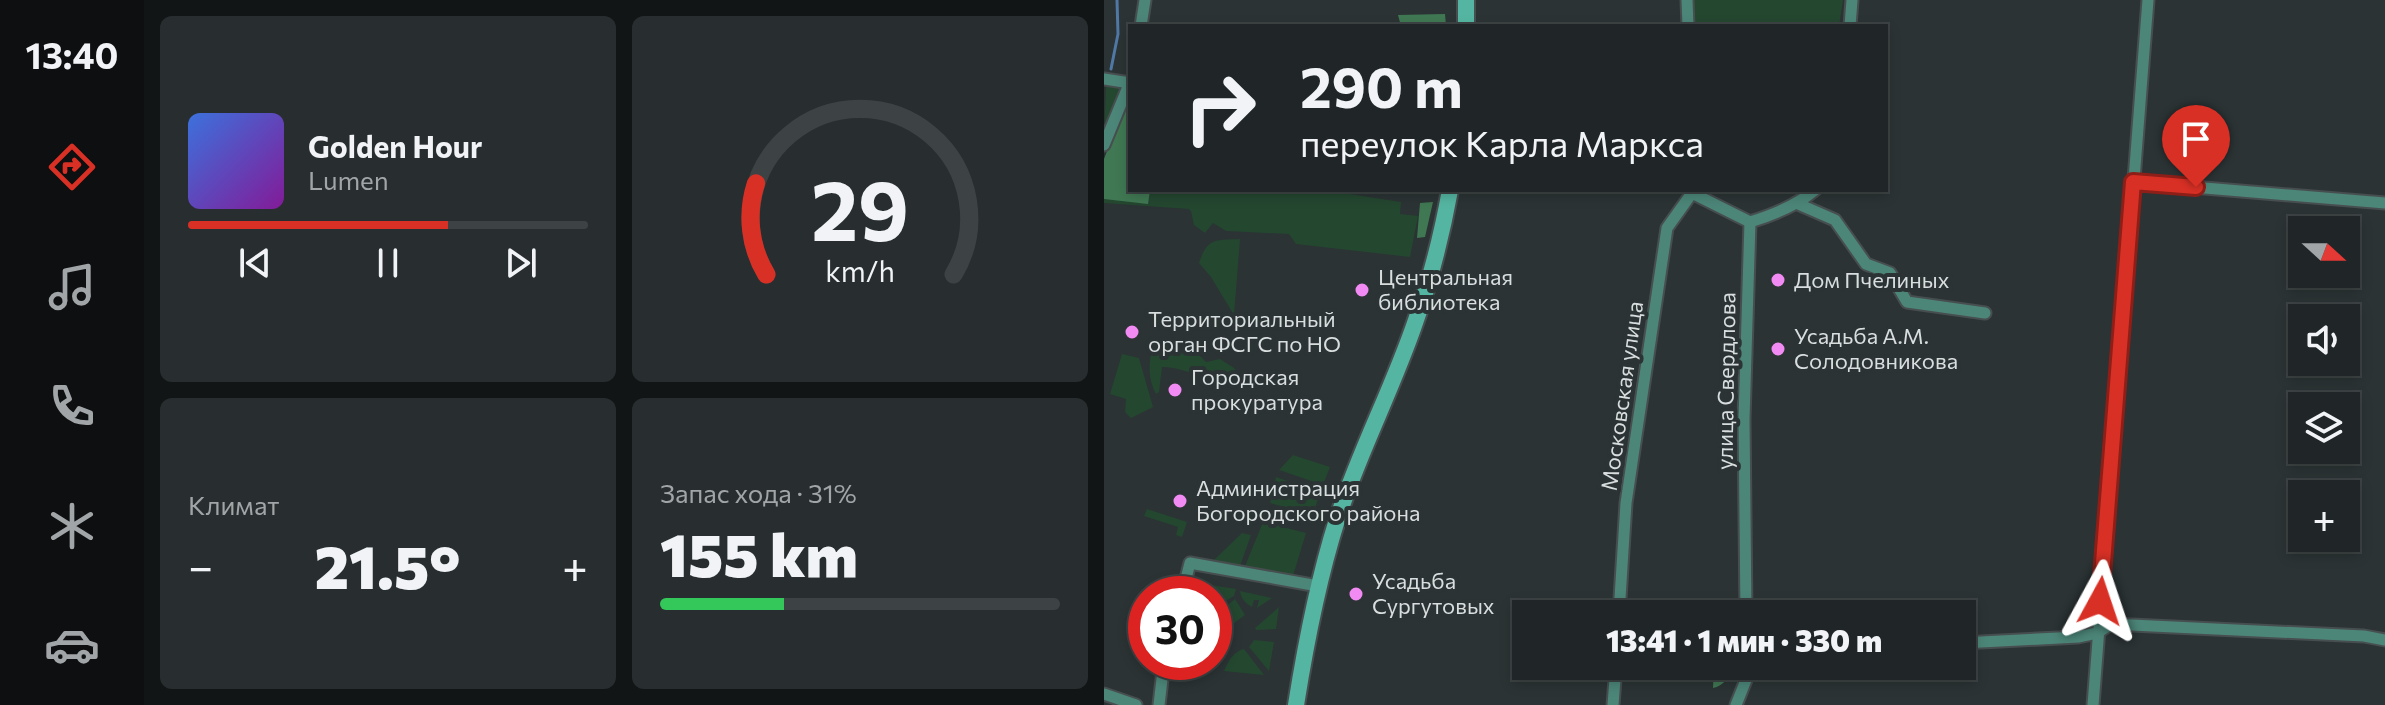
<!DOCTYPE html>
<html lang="ru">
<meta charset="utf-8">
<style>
:root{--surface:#202627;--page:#282e2f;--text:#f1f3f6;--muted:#a2a5a7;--line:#3d4344;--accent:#d93025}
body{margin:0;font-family:Commissioner,sans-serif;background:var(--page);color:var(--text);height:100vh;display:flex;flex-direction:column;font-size:30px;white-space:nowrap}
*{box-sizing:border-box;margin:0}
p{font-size:26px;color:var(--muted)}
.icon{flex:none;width:44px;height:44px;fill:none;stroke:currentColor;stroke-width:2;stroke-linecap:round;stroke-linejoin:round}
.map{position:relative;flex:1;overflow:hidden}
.panel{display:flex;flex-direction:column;gap:16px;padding:16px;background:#121515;width:960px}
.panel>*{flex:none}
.top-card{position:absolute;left:24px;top:24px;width:760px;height:168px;border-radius:0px;box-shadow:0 4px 12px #0003,0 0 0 2px var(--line);background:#202627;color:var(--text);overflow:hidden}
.needle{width:52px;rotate:111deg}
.fabs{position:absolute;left:1184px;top:216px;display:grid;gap:16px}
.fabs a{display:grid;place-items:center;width:72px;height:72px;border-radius:0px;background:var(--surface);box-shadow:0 4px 12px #0003,0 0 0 2px var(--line);font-size:40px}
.speed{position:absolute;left:24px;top:576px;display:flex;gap:16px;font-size:40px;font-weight:700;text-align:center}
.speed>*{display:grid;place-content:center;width:104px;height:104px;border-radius:50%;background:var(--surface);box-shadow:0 4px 12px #0003,0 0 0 2px var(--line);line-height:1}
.speed .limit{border:12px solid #d22;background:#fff;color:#111}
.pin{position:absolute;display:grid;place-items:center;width:68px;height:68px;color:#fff;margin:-82px -34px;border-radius:50% 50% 50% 0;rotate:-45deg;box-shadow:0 0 8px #0007}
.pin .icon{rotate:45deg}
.me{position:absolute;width:88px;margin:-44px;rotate:5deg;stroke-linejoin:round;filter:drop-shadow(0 0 6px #0008)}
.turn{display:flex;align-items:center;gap:28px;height:168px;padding:0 40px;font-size:36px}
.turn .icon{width:104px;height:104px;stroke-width:2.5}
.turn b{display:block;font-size:56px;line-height:68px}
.big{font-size:60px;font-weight:800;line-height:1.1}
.panel .widget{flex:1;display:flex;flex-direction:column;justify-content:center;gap:12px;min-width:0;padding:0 28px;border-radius:12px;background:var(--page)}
.panel .dial{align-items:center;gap:0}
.dial svg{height:208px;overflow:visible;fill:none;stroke:var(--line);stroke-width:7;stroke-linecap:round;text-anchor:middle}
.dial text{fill:var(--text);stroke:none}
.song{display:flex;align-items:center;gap:24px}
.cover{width:96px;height:96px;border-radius:12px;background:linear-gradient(135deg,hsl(220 70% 55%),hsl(290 70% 35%))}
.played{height:8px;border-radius:4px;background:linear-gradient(90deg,var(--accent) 65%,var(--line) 65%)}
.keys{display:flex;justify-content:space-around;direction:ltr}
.heat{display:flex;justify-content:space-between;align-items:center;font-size:44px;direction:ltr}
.charge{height:12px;border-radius:6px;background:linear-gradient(90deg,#34c759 31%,var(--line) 0)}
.panel .tiles{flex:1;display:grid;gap:16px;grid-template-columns:repeat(2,1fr)}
.trip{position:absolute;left:408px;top:600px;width:464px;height:80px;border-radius:0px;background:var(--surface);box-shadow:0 4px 12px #0003,0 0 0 2px var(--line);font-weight:800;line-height:80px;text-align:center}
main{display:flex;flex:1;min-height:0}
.tab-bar{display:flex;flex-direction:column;width:144px;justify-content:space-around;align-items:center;background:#0d0f10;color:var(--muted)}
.tab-bar .icon{width:56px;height:56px}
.tab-bar .active{color:var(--accent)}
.tab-bar b{font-size:36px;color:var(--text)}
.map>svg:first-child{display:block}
.green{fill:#244730}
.forest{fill:#407853}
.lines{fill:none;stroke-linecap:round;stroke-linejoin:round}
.stream{stroke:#5078a5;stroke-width:3}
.minor-casing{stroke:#474e4f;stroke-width:15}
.secondary-casing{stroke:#474e4f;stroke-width:20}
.minor{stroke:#4c8679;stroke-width:11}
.secondary{stroke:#54b6a2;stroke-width:16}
.route-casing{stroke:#8d1f18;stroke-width:20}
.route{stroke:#d93025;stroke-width:14}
.poi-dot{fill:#f28af3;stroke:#2b3334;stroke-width:3}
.labels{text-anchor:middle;stroke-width:8;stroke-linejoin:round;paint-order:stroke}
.poi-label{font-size:22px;fill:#d8ddde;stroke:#2b3334;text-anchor:start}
.street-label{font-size:22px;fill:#d8ddde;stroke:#2b3334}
</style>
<main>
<nav class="tab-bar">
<b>13:40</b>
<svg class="icon active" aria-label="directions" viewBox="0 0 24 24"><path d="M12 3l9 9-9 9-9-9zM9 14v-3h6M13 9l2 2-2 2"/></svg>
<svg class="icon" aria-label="music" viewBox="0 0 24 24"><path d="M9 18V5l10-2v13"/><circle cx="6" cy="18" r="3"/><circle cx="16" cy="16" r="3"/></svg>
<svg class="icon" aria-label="phone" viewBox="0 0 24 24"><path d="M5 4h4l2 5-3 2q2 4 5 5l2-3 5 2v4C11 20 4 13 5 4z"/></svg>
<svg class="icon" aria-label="climate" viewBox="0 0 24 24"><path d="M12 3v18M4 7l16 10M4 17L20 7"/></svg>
<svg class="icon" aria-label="car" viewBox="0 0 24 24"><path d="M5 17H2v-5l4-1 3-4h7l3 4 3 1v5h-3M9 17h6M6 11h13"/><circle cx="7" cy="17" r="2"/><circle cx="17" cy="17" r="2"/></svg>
</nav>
<section class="panel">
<div class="tiles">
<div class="widget">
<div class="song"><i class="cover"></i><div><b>Golden Hour</b><p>Lumen</p></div></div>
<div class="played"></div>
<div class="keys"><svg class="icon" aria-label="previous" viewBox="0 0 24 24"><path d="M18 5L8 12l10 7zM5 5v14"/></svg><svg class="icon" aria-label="pause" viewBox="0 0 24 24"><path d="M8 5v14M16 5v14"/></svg><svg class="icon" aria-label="next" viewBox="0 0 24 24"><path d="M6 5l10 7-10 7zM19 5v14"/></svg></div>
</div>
<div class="widget dial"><svg viewBox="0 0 100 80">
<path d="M14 69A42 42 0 1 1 86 69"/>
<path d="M14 69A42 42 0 0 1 10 34" stroke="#d93025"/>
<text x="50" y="56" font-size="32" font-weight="700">29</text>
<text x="50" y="72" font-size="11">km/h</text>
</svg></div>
<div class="widget"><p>Климат</p>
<div class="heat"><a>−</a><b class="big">21.5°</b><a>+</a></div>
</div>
<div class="widget"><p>Запас хода · 31%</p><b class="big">155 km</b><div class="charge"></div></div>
</div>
</section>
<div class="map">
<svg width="1281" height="705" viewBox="0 0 1281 705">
<rect width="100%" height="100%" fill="#2b3334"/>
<g class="green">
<path d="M588 0H739L735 26H589Z"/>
<path d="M2 85 18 87 15 100 0 138Z"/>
<path d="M0 184 26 190H220L297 202 296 214 314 216 306 257 192 244 185 234 122 231 109 223 101 233 90 225 87 211 85 209 0 203Z"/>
<path d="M136 239 130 315 107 277 95 263C103 238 111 240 136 239Z"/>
<path d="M96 341 94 354 102 362 116 359 130 368 138 383 128 388C103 382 83 367 58 367L55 392 52 394C44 380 44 362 49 346L74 347Z"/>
<path d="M18 354 35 358 49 407 27 418 21 412 22 399 6 394Z"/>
<path d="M189 455 226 467 219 485 175 470Z"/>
<path d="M172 477 216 492 209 515 166 503Z"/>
<path d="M43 509 83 522 78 537 72 535 74 527 40 516Z"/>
<path d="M159 522 202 533 189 576 141 566Z"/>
<path d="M138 533 147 535 136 566 110 560Z"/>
<path d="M100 584 132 589 130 596 115 605 110 599V594H107Z"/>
<path d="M136 591 168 598 153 608 155 600H150L148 607C141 603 137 599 136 591Z"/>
<path d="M131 599 141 615 130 623 118 610Z"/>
<path d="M175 607 172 629 152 630 151 628Z"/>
<path d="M150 640 170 642 165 671 145 647Z"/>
<path d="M140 649 160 675 120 671C124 661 130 651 140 649Z"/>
</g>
<g class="forest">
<path d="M341 14 342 26H297L294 15Z"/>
<path d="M26 92V190H46L44 204 0 199V159Z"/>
<path d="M329 202 321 237 313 238 316 203Z"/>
<path d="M610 666H628C627 677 619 686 609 688Z"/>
</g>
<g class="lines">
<path class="stream" d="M7 69 14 34 13 0"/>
<defs>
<g id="minor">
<path d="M583 0 584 26"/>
<path d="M37 26 41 0"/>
<path d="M746 26 748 0"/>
<path d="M0 79 26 83"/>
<path d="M0 145 26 82"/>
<path d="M1029 182 1281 203"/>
<path d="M588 193 646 222"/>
<path d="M692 203 731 220 762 264 786 273 803 302 881 313"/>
<path d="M646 222C669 215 693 205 711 190"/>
<path d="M78 594 86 563 214 586"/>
<path d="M515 614 522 503 563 228 588 193"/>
<path d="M642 614 640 419 646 222"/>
<path d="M858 643 974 637 993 633 1007 624 1260 636 1281 640"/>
<path d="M0 694 32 705"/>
<path d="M55 705 60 662"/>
<path d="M509 705 512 666"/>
<path d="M632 705 646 670V666"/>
<path d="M989 705 1044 0"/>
</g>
<g id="secondary">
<path d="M362 0V26"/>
<path d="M192 705C202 642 214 580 233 520 255 452 289 388 312 320 327 278 338 234 346 190"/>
</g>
</defs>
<use href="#minor" class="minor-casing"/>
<use href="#secondary" class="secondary-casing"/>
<use href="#minor" class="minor"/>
<use href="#secondary" class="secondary"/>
</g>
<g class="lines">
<defs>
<path id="route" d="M996 601 1029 182 1092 187"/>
</defs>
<use href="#route" class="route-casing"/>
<use href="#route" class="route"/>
</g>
<g class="poi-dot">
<circle cx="674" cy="280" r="8"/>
<circle cx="258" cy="290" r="8"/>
<circle cx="28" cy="332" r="8"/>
<circle cx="674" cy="349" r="8"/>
<circle cx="71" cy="390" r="8"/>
<circle cx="76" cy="501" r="8"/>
<circle cx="252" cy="594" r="8"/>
</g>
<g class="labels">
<g class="poi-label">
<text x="274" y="285">Центральная<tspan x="274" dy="25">библиотека</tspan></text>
<text x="690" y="288">Дом Пчелиных</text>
<text x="44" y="327">Территориальный<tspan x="44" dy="25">орган ФСГС по НО</tspan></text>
<text x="690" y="344">Усадьба А.М.<tspan x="690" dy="25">Солодовникова</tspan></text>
<text x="87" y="385">Городская<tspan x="87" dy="25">прокуратура</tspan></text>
<text x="92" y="496">Администрация<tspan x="92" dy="25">Богородского района</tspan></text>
<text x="268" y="589">Усадьба<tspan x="268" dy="25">Сургутовых</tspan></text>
</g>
<g class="street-label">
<text transform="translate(622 381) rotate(-89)" y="8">улица Свердлова</text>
<text transform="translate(518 396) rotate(-82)" y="8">Московская улица</text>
</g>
</g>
</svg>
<div class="fabs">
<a><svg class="needle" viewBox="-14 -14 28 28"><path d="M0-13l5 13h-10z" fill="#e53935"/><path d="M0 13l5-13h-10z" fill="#a2a5a7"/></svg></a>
<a><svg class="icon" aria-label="sound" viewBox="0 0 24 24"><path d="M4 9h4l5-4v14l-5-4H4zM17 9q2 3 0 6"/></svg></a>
<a><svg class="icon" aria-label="layers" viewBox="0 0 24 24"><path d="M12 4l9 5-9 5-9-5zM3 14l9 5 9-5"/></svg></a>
<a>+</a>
</div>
<div class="speed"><div class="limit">30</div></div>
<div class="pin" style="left:1092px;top:187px;background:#d93025"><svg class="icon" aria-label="arrive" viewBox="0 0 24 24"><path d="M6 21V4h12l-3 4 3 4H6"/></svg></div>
<svg class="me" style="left:996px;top:601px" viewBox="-20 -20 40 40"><path d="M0-17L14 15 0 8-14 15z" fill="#d93025" stroke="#fff" stroke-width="4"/></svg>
<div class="trip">13:41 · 1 мин · 330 m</div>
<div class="top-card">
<div class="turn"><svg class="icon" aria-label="right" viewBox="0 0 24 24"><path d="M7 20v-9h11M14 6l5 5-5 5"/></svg><div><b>290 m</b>переулок Карла Маркса</div></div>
</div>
</div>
</main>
